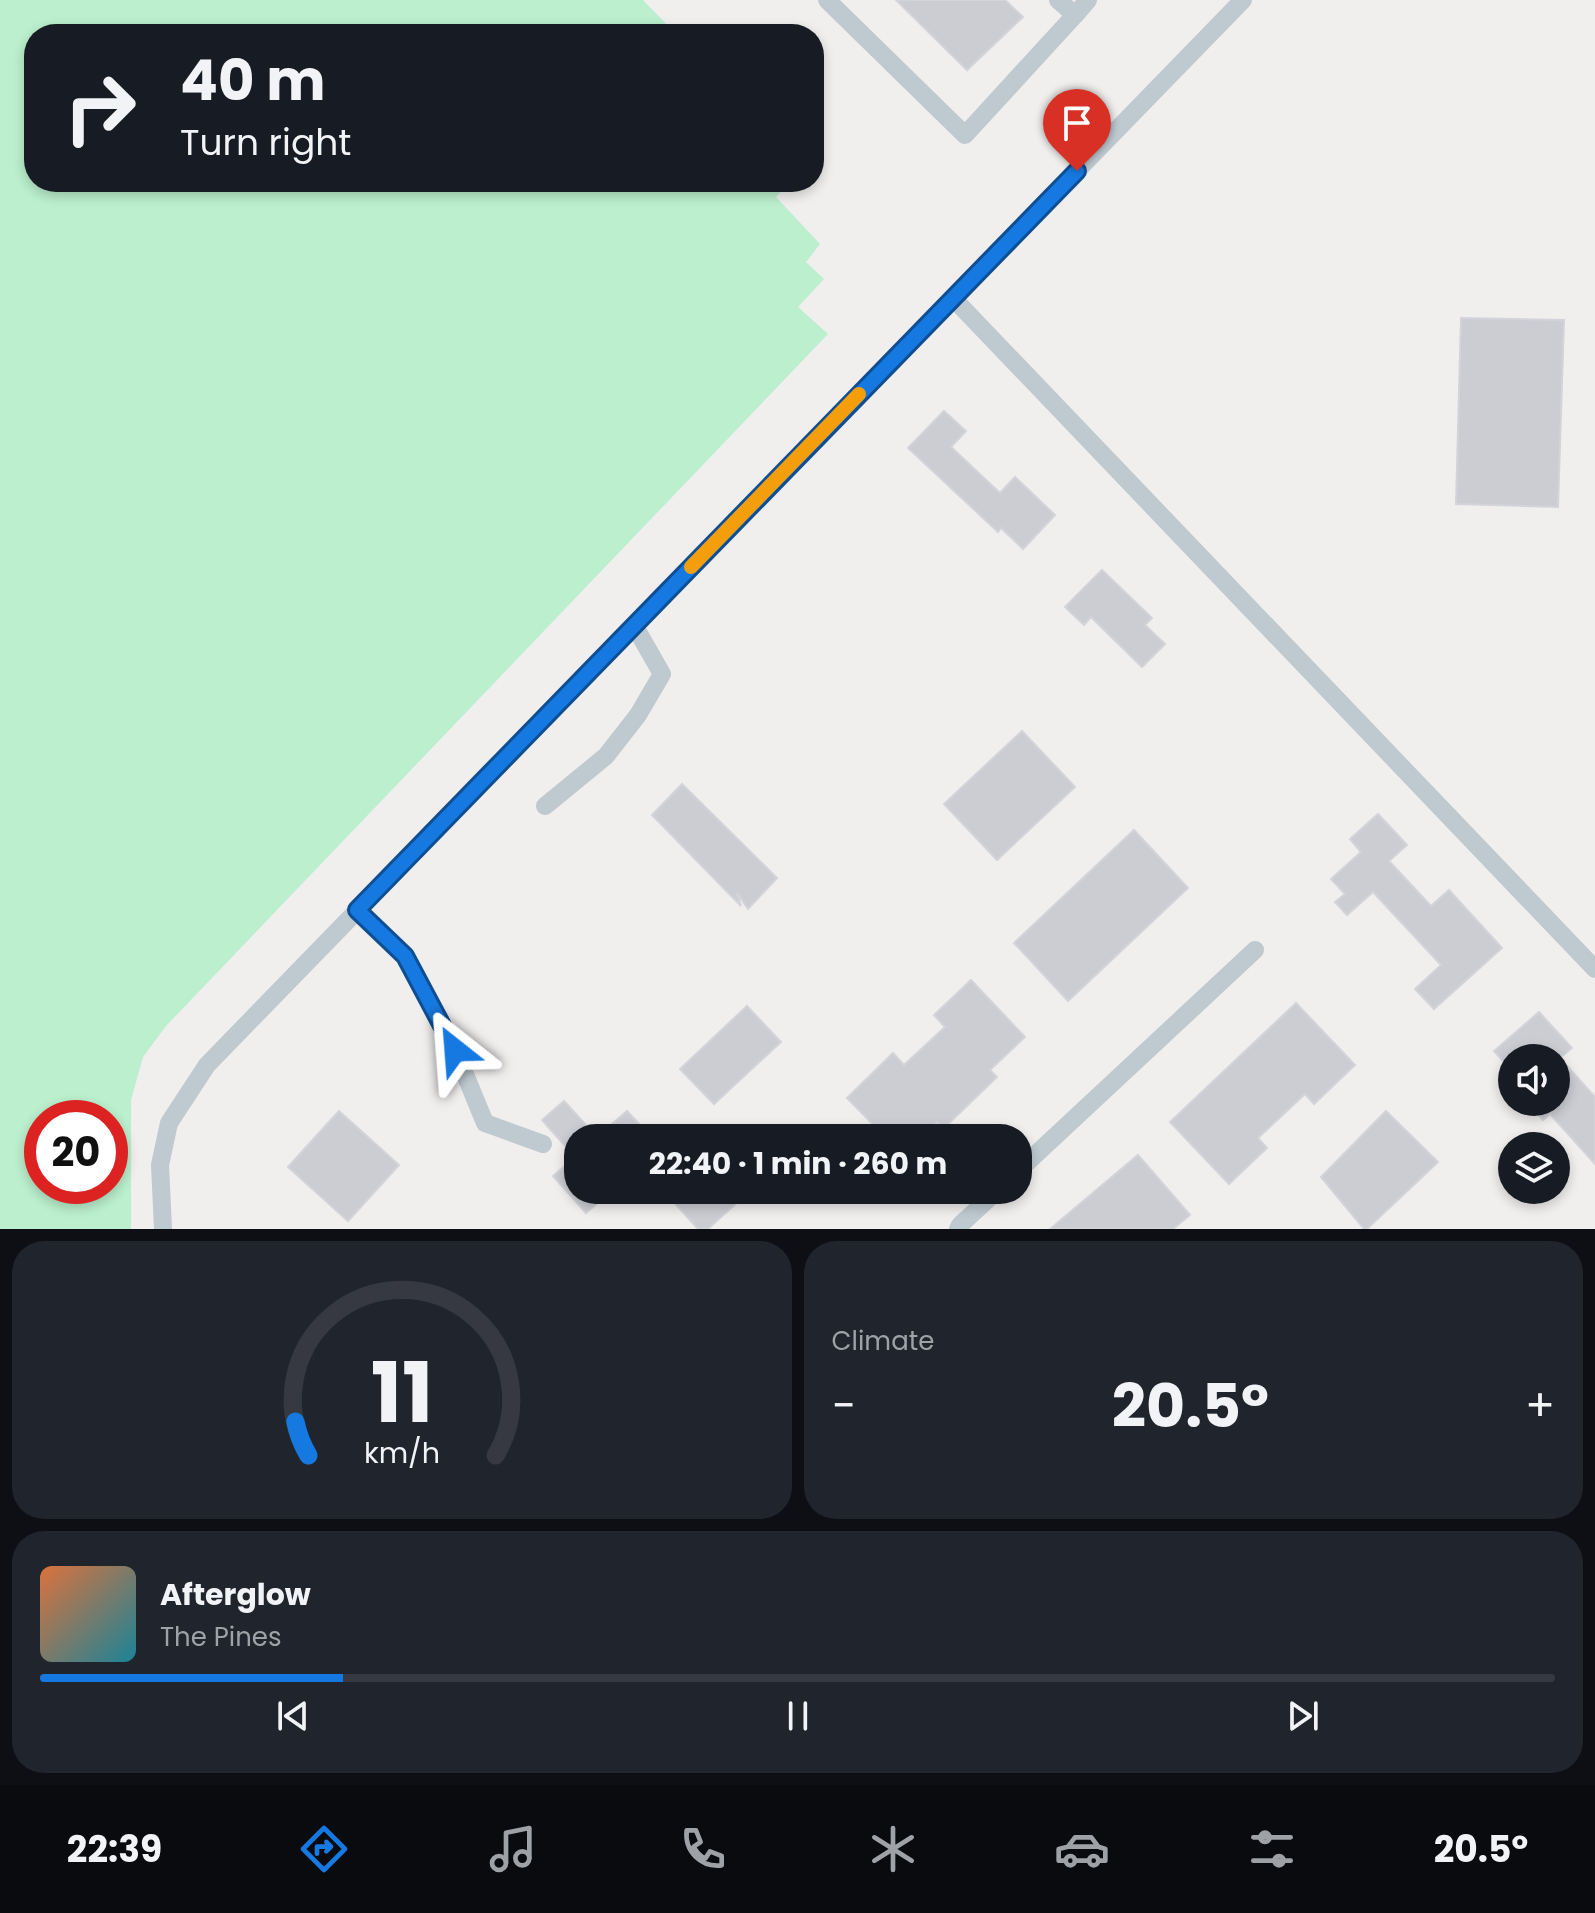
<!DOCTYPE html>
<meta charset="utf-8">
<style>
:root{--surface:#171b24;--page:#20242c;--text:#f1f3f6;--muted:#9ea1a6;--line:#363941;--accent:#1679e2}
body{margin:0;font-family:Poppins,sans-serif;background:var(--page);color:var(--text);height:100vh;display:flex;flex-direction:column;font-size:30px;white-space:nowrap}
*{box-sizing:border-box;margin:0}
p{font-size:26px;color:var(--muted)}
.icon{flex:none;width:44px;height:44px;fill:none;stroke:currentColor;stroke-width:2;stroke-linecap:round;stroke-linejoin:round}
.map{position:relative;height:1229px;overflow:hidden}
.sheet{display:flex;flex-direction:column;gap:12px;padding:12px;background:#0d0f14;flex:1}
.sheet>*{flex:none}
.top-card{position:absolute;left:24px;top:24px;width:800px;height:168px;border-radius:32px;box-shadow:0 4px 12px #0003;background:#171b24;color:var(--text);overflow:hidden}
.controls{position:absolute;left:1498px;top:1044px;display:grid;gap:16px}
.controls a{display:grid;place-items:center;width:72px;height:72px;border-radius:50%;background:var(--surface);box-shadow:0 4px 12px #0003;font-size:40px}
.speed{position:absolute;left:24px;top:1100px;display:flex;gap:16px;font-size:40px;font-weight:700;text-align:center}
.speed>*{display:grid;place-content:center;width:104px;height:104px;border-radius:50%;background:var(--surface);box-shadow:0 4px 12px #0003;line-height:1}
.speed .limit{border:12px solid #d22;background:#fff;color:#111}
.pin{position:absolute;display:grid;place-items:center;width:68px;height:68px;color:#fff;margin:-82px -34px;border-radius:50% 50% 50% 0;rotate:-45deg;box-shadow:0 0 8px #0007}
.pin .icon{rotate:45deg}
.me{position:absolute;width:88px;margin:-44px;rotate:332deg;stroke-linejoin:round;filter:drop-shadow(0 0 6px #0008)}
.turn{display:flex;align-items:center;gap:28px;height:168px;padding:0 24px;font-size:36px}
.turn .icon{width:104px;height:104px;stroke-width:2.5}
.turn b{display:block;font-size:56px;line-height:68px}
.big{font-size:60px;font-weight:700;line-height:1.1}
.sheet .tile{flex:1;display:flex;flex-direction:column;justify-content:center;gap:12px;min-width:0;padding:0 28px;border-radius:32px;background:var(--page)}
.sheet .dial{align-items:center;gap:0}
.dial svg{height:208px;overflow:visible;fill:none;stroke:var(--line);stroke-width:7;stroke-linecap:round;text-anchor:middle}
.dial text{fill:var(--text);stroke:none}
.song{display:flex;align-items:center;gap:24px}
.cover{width:96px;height:96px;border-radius:12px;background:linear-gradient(135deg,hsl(20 70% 55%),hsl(190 70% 35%))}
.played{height:8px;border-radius:4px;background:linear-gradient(90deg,var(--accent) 20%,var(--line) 20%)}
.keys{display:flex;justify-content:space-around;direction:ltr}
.heat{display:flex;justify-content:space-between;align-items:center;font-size:44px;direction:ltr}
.sheet .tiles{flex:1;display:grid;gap:12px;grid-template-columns:1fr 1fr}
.tile:last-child{grid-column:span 2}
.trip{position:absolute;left:564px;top:1124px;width:468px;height:80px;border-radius:32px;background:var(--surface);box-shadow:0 4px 12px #0003;font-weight:700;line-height:80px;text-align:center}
.menu{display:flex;height:128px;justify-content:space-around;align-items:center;background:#090b0e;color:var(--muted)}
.menu .icon{width:56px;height:56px}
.menu .selected{color:var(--accent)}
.menu b{font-size:36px;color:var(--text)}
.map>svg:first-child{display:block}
.green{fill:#bbefcd;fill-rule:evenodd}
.building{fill:#cbcdd3;stroke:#d2d4da;stroke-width:2}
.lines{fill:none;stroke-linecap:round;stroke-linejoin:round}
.service{stroke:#bec9d0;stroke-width:18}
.route-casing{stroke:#0e4f93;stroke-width:20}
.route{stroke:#1679e2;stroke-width:14}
.slow{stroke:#f59e0b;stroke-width:14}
</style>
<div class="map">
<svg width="1595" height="1229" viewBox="0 0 1595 1229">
<rect width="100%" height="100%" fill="#f1eeee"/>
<path class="green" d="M0 0H643L676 34H34V182H789L776 197 820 244 806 262 824 279 798 307 828 334 166 1026 143 1057 131 1100V1229H0ZM42 1118H110V1186H42Z"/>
<g class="building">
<path d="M896 0H1005L1023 17 967 70Z"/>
<path d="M1461 318 1564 320 1558 507 1456 504Z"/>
<path d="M944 411 966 431 951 447 1000 493 1015 477 1055 515 1023 549 1001 528 998 532 908 448Z"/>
<path d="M1102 570 1152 618 1145 625 1165 644 1142 667 1091 617 1084 625 1065 607Z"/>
<path d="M1022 731 1075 787 997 860 944 804Z"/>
<path d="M682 784 777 878 748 909 737 893 741 906 652 815Z"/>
<path d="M1378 814 1407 845 1389 861 1431 906 1449 890 1502 948 1434 1009 1415 989 1441 965 1373 892 1347 915 1335 902 1345 894 1331 879 1361 852 1350 839Z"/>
<path d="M1134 830 1188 888 1068 1001 1014 943Z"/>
<path d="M971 980 1025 1037 990 1070 997 1077 943 1129 937 1122 920 1138H886L847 1098 893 1053 904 1065 945 1027 934 1015Z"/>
<path d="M1296 1003 1355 1065 1314 1104 1305 1094 1258 1138 1267 1148 1229 1184 1170 1122Z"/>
<path d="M747 1006 781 1042 714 1104 680 1069Z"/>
<path d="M1539 1012 1572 1048 1560 1058 1595 1097V1164L1550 1114 1543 1120 1527 1102H1556V1058H1512V1071L1494 1051Z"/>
<path d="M564 1101 597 1137 627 1111 652 1138H578V1190H612L586 1213 553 1176 575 1157 542 1120Z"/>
<path d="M339 1111 399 1165 348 1221 288 1167Z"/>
<path d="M1386 1111 1438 1162 1367 1229H1364L1321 1177Z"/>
<path d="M1138 1155 1190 1215 1173 1229H1050Z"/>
<path d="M681 1190H751L708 1229H698L671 1199Z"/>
</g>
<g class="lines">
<g class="service">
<path d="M827 0 965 135 1075 15"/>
<path d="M1058 0 1075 15 1088 0"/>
<path d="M953 298 1595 969"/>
<path d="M545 806 606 756 638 715 662 674 634 625"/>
<path d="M357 910 405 956 455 1050 485 1123 543 1144"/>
<path d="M1018 1171 1255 950"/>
<path d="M163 1229 160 1165 169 1123 207 1065 1243 0"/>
<path d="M958 1229 960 1225 998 1190"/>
</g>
</g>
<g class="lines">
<defs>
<path id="route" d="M455 1050 405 956 357 910 1077 171"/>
</defs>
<use href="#route" class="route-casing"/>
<use href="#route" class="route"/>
<path class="slow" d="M691 567 859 394"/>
</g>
</svg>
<div class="controls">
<a><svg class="icon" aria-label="sound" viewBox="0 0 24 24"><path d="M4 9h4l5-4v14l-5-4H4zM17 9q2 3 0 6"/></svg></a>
<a><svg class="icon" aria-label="layers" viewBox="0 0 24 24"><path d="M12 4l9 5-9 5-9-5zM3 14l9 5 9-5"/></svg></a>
</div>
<div class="speed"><div class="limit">20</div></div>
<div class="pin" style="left:1077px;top:171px;background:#d93025"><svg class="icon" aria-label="arrive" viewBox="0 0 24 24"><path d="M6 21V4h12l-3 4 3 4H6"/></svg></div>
<svg class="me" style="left:455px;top:1050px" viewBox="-20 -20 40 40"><path d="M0-17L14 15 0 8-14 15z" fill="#1679e2" stroke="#fff" stroke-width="4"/></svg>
<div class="trip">22:40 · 1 min · 260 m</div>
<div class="top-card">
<div class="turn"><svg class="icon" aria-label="right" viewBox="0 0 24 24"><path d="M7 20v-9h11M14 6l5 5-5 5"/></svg><div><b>40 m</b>Turn right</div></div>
</div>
</div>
<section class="sheet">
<div class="tiles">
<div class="tile dial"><svg viewBox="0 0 100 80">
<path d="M14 69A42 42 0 1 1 86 69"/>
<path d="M14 69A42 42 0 0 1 9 56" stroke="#1679e2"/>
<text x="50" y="56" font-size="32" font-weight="700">11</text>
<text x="50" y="72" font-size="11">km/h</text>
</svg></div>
<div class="tile"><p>Climate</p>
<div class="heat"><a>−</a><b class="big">20.5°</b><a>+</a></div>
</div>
<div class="tile">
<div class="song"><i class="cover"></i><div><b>Afterglow</b><p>The Pines</p></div></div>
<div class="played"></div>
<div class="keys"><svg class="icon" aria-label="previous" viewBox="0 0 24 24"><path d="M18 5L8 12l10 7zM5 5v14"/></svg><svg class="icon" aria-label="pause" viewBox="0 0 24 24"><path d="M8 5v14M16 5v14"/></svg><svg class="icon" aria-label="next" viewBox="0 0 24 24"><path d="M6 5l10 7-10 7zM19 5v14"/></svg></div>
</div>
</div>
</section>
<nav class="menu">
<b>22:39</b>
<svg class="icon selected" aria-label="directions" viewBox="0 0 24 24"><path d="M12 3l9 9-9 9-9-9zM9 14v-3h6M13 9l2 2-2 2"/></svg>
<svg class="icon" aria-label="music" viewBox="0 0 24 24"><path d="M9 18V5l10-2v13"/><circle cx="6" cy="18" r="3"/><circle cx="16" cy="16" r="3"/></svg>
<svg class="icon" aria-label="phone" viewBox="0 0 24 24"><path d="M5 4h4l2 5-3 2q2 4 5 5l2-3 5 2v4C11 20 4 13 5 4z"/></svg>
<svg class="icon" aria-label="climate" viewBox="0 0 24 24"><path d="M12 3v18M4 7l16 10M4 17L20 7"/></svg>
<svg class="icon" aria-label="car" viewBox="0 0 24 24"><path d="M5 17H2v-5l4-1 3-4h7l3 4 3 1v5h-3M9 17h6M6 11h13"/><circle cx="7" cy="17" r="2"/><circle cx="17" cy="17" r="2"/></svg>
<svg class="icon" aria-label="filters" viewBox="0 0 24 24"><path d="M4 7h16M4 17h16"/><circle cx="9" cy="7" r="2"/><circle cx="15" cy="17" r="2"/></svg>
<b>20.5°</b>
</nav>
